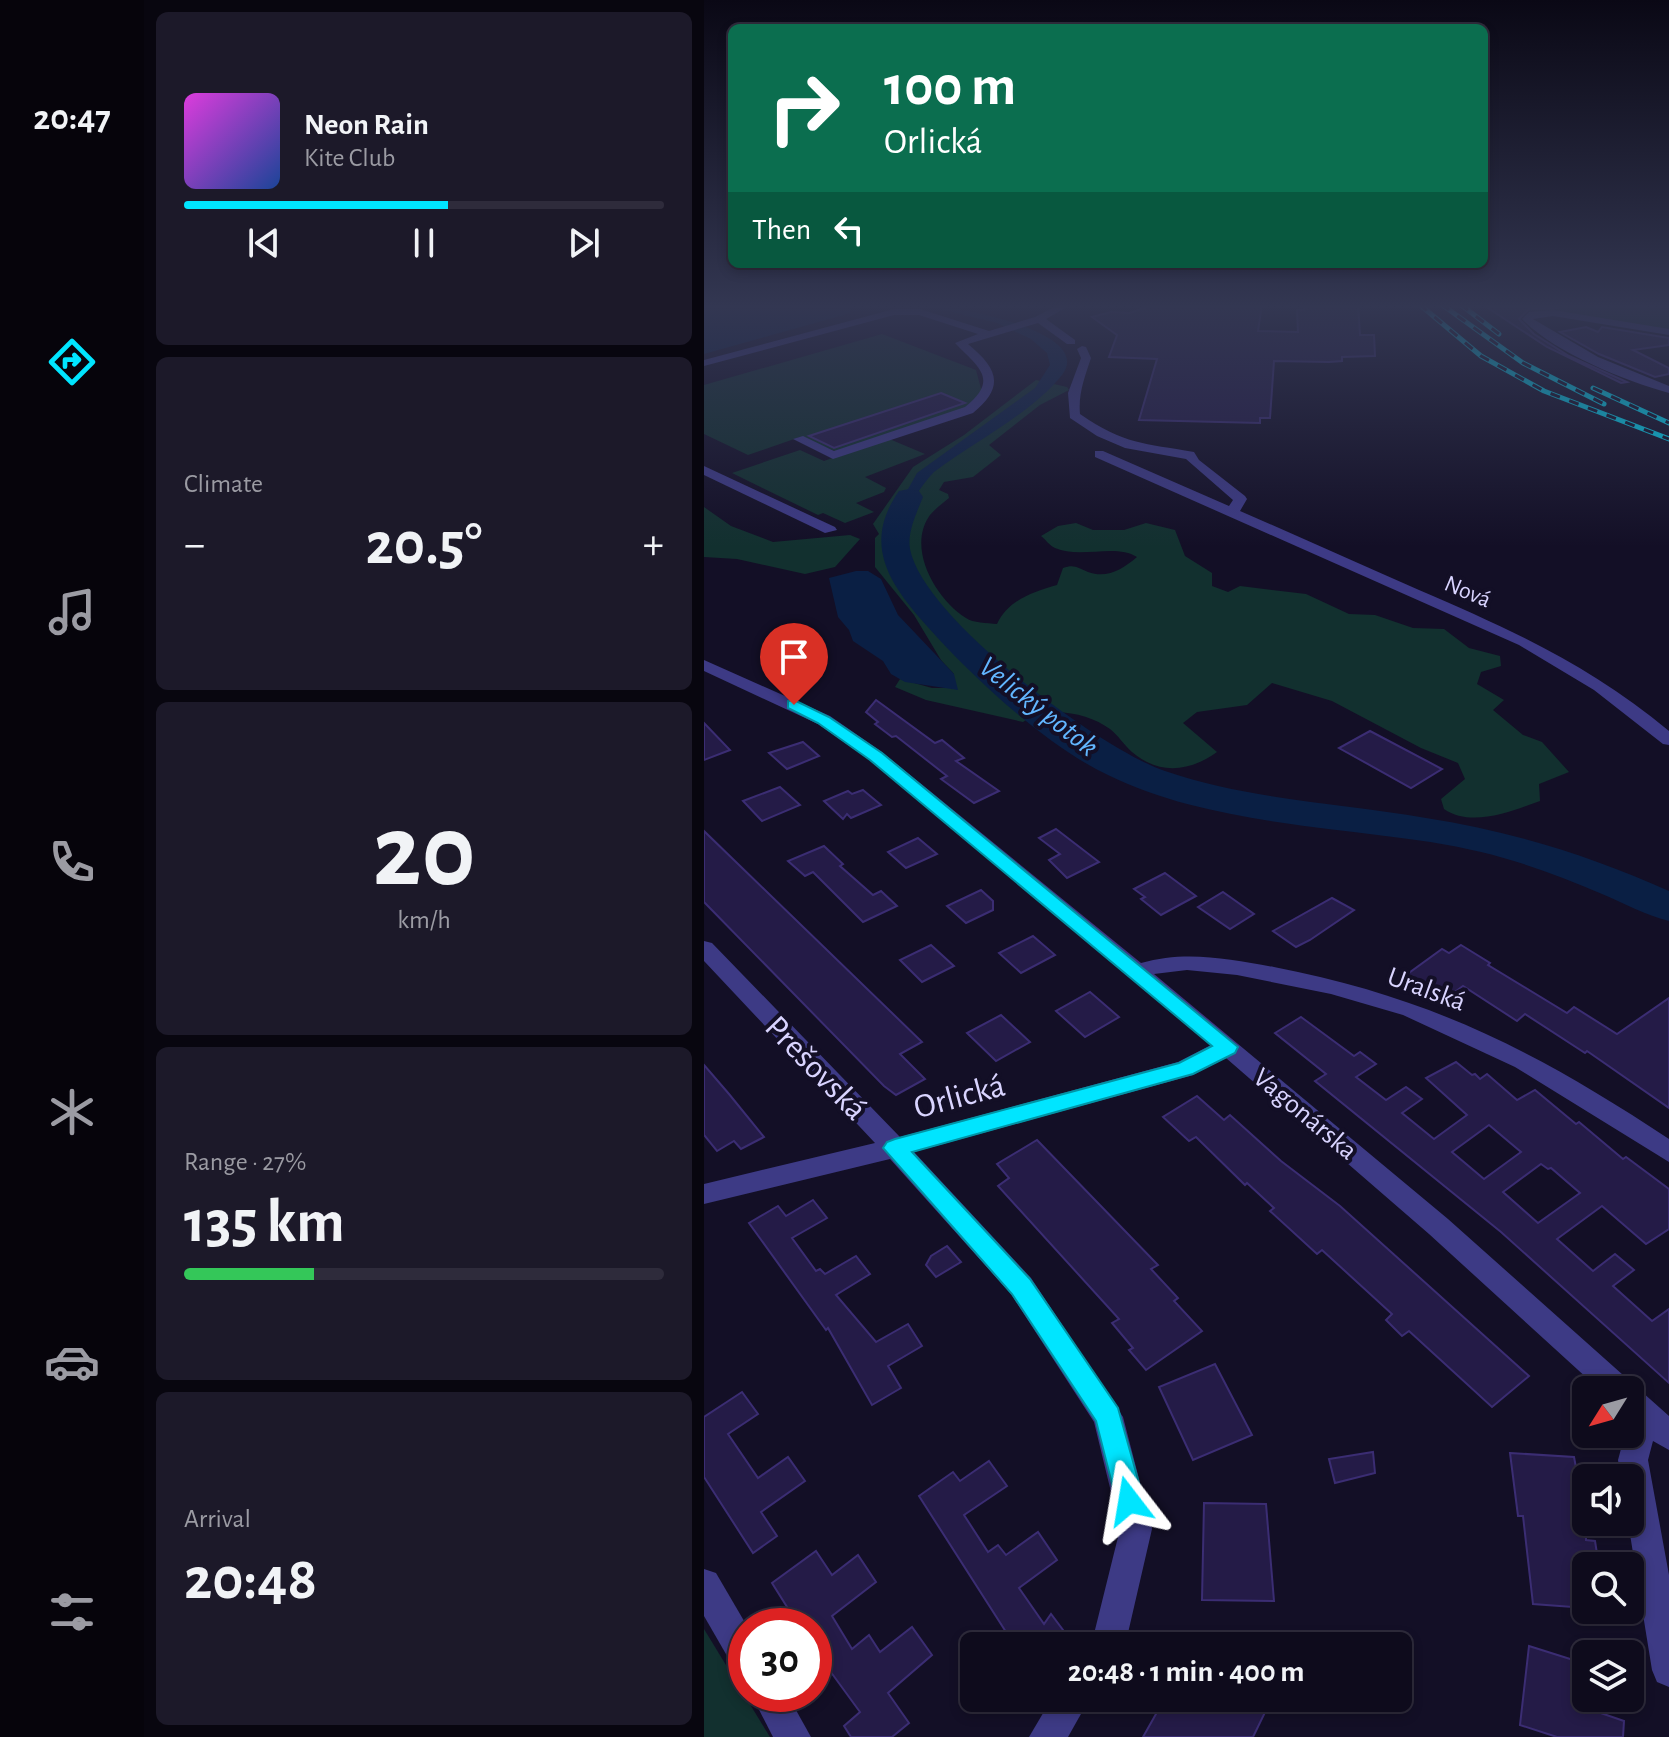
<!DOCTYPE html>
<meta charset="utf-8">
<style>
:root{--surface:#0e0b1c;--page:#1c1929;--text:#f1f3f6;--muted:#9b9ba3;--line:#2e2b3b;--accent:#00e5ff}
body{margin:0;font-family:"Alegreya Sans",sans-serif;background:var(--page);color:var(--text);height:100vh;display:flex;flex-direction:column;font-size:30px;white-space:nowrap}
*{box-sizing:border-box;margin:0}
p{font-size:26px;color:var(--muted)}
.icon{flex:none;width:44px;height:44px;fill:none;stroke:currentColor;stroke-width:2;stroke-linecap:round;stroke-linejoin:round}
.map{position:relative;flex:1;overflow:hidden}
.details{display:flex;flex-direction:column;gap:12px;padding:12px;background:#08060f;width:560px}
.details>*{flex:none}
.guide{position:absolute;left:24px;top:24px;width:760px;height:244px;border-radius:12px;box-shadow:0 4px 12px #0003,0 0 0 2px var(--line);background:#0b6e4f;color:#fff;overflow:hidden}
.needle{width:52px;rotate:233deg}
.buttons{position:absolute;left:868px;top:1376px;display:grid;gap:16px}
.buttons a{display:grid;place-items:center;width:72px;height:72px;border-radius:12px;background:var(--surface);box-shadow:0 4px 12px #0003,0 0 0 2px var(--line);font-size:40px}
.speed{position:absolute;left:24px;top:1608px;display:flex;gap:16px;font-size:40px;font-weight:700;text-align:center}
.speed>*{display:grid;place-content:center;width:104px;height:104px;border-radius:50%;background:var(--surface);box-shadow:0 4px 12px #0003,0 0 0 2px var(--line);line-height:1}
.speed .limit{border:12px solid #d22;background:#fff;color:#111}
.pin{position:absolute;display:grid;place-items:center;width:68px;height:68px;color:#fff;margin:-82px -34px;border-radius:50% 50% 50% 0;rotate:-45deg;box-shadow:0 0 8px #0007}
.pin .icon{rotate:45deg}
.me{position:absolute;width:88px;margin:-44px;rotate:346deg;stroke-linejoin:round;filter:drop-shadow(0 0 6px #0008)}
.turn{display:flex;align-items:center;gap:28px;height:168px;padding:0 24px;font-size:36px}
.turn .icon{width:104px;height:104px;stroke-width:2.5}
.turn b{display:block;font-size:56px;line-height:68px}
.then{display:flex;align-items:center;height:76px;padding:0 24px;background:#0003;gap:16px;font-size:30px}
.big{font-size:60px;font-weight:700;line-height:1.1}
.details .widget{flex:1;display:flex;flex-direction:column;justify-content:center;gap:12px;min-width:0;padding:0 28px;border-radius:12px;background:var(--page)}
.details .dial{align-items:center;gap:0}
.dial b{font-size:104px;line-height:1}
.song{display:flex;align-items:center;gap:24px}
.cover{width:96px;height:96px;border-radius:12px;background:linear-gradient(135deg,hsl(300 70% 55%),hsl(220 70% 35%))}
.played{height:8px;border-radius:4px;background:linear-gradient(90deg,var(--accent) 55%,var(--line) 55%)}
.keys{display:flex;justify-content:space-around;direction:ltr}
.heat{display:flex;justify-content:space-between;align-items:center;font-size:44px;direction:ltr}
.charge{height:12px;border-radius:6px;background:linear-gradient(90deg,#34c759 27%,var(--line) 0)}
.trip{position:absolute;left:256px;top:1632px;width:452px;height:80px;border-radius:12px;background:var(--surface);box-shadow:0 4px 12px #0003,0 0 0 2px var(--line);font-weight:700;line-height:80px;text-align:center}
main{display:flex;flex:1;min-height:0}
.dock{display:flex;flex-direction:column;width:144px;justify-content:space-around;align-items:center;background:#06040b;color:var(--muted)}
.dock .icon{width:56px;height:56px}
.dock .on{color:var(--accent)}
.dock b{font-size:36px;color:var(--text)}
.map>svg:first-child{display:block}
.green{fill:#12302f}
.water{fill:#0a1f44}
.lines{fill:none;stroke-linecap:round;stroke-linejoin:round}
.river{fill:#0a1f44;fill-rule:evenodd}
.building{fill:#241b47;stroke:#3b2d73;stroke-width:2;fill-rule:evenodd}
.minor{fill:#3d3a85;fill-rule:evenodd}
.rail-casing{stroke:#00e5ff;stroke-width:5}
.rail{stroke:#130f26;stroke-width:3;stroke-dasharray:10;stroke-linecap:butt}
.route{fill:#00e5ff;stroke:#0095a6;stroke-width:2}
.labels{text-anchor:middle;stroke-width:8;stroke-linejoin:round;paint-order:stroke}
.far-street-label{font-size:24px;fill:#d9d4ff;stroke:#130f26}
.street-label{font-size:28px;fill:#d9d4ff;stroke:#130f26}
.water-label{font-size:30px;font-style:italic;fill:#62b6ff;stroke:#130f26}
.near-street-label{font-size:34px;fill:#d9d4ff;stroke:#130f26}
</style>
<main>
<nav class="dock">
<b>20:47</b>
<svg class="icon on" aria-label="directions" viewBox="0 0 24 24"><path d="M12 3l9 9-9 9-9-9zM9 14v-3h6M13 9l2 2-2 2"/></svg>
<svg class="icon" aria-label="music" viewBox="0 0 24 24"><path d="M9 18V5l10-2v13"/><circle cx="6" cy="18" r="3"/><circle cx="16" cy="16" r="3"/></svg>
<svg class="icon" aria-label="phone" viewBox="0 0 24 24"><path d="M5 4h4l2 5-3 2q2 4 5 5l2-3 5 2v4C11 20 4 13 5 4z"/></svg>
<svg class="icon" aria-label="climate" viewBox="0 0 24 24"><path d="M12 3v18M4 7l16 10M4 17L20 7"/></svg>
<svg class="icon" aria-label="car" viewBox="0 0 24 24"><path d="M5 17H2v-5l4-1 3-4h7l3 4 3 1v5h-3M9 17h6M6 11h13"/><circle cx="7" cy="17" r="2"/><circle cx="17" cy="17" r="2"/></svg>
<svg class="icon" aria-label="filters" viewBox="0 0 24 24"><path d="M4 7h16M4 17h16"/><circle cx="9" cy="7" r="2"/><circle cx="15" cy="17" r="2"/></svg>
</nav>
<section class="details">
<div class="widget">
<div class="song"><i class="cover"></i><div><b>Neon Rain</b><p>Kite Club</p></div></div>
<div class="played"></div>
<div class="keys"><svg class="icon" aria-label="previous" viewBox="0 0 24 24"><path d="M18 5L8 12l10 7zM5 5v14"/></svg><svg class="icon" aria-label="pause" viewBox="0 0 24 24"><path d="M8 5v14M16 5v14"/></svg><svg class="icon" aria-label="next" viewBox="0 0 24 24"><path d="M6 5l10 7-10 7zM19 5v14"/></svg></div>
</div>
<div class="widget"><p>Climate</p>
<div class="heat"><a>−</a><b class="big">20.5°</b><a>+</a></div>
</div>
<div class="widget dial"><b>20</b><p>km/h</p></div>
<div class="widget"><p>Range · 27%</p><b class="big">135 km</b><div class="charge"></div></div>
<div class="widget"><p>Arrival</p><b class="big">20:48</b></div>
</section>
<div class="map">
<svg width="965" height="1737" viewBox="0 0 965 1737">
<rect width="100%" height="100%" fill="#130f26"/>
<g class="green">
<path d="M846 304H916L965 309V330L842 311Z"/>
<path d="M178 334 272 370 279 396 272 405 133 452 96 437 44 455 0 434V385Z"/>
<path d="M332 380 363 387 365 390 336 405 285 445 297 455 269 477 240 482 235 490 244 494 245 498C239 503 231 509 226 515 202 548 232 599 262 618 269 623 283 623 293 624 304 600 329 592 353 585L359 568C371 564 373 568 384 572 403 579 419 569 433 557 412 543 376 559 351 548 346 546 341 539 337 536L354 526 372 523 389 530H420L442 523 471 530 481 556 508 573V586L524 592 536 586 602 594 645 614 671 615 709 628 740 629 765 648 796 656 797 666 777 672 773 684 800 700 789 710 819 735 838 742 865 772 835 784 836 801C808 811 768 828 740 809L737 799 761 779 754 763 717 748 628 701 568 683 543 705 493 712 479 723 513 752C485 772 455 775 428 752 420 745 414 735 406 729 383 712 341 705 319 722L222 700 191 687 196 679 228 688H242L250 674 237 660 210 615 171 567V538L175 534 169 524 209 467 260 435Z"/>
<path d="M183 438 221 454 161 477 182 488 180 492 152 503 170 512 141 523 119 513 114 515 28 473 96 450 120 461Z"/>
<path d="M0 507 27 526 69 542 146 535 156 539 131 567 101 574 33 559 0 557Z"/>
<path d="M0 1629 66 1737H0Z"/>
</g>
<g class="water">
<path d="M0 304H141L145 306 147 313 0 354Z"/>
<path d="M216 304C240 304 393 330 358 375 328 413 270 442 230 472 211 492 194 521 201 549L186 551 183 527 213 473 331 388 346 365 343 353 327 339 293 323Z"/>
<path d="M152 571H164L177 579 194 615 250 674 254 690 201 682 187 674 179 661 149 641 145 630 134 617 125 578Z"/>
</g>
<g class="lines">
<path class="river" d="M205 489 215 491 219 497C213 512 203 532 206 549 219 618 396 749 461 771 546 800 635 803 722 818 807 831 887 856 965 891V921C941 915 920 903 898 894 859 877 818 862 777 852 710 836 641 833 573 822 516 813 456 801 404 775 342 746 267 676 222 625 185 583 158 544 195 491Z"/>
</g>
<g class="building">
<path d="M451 304H558L554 331 594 332 593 310H600V304H654L656 335H670L671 356 638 357V361L625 362 570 361 566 418H556V423L435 420 453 359 405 357 413 335 388 317 407 312 426 313Z"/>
<path d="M778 304H855L854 308 825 309 815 319 830 334 865 356 923 382 917 383 843 347Z"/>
<path d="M882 327 894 332 898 327 965 338V345L929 350 965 368V374L951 377 895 354 856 332Z"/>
<path d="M237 393 261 403 130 448 105 436Z"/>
<path d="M172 700 231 743 238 740 260 758 252 761 295 791 270 803 237 779 243 776 192 736 188 737 171 724 174 722 162 712Z"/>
<path d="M0 723 26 750 0 760Z"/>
<path d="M666 731 738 769 707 788 635 748Z"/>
<path d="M99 742 115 756 83 769 65 753Z"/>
<path d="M76 787 96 805 58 821 39 801Z"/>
<path d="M159 790 177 805 147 818 143 814 139 819 120 801 144 791 148 794Z"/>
<path d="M352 829 395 862 363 878 345 860 356 854 335 838Z"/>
<path d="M0 831 218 1042 196 1054 221 1079 192 1095 180 1086 0 902Z"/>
<path d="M214 838 233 854 202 868 184 852Z"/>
<path d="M120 846 139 864 136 866 169 895 177 891 193 906 159 922 109 872 101 876 84 861Z"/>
<path d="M461 873 492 896 457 915 437 899 441 897 430 889Z"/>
<path d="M277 890 289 901V910L262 923 243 906Z"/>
<path d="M519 892 550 914 526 929 494 907Z"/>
<path d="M628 898 650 910 606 940 592 947 569 931Z"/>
<path d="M329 936 351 955 317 973 295 953Z"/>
<path d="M227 945 250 966 218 982 196 960Z"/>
<path d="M757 945 786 963 784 965 863 1013 870 1007 913 1034 965 998V1108L883 1051 881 1053 821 1014 813 1021 759 986 736 1003 698 978 738 949 745 953Z"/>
<path d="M386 992 415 1017 381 1037 352 1011Z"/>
<path d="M297 1015 326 1042 292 1061 263 1033Z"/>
<path d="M597 1017 650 1056 656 1052 672 1064 652 1077 682 1100 702 1087 718 1099 698 1113 730 1139 763 1115 722 1078 752 1062 768 1075 771 1074 776 1079 783 1074 813 1100 831 1090 872 1124 875 1122 919 1159 922 1157 965 1189V1229L942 1244 898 1206 853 1239 889 1271 911 1254 930 1270 909 1286 948 1321 965 1309V1383L797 1232 611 1081 622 1074 571 1033ZM785 1125 817 1152 780 1179 748 1152ZM837 1164 844 1169 847 1168 876 1193 834 1223 799 1192Z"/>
<path d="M0 1065 25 1094 60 1137 37 1149 30 1141 13 1151 0 1135Z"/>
<path d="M493 1096 520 1120 526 1115 577 1161 636 1206 825 1376 788 1407 705 1331 698 1336 682 1320 688 1314 618 1250 613 1254 566 1211 570 1208 543 1183 541 1185 492 1137 485 1141 459 1117Z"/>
<path d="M333 1140 454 1265 447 1269 474 1298 470 1301 498 1331 442 1370 425 1350 429 1348 408 1323 415 1319 294 1186 305 1178 293 1164Z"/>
<path d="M109 1200 123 1218 88 1238 112 1271 116 1269 121 1274 152 1256 166 1274 132 1295 172 1342 204 1324 218 1346 184 1366 197 1388 168 1405 124 1328 122 1330 45 1223 74 1206 82 1216Z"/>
<path d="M243 1246 257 1262 232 1277 222 1265 227 1256Z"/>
<path d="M511 1364 548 1435 489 1460 455 1387Z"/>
<path d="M38 1392 54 1414 24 1434 54 1478 84 1457 101 1481 57 1512 73 1536 49 1553 0 1477V1417Z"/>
<path d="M669 1452 671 1473 631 1483 625 1459Z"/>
<path d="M806 1453 870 1457 882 1519V1540L891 1541 895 1566H882V1608L829 1604 819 1516H814Z"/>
<path d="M285 1461 303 1486 260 1515 284 1552 294 1545 302 1555 334 1532 353 1560 315 1588 340 1624 347 1614 371 1646H311L215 1496 249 1472 256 1481Z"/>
<path d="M500 1503 562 1504 570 1601 498 1600Z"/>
<path d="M112 1551 128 1575 154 1555 172 1582 128 1616 148 1649 165 1635 176 1652 208 1627 228 1655 184 1693 205 1723 188 1737H147L140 1726 156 1712 110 1649V1626H95L68 1583Z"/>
<path d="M825 1646 882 1664V1698H889L888 1710 920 1721 919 1737H853L816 1725Z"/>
<path d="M461 1698H568L549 1737H439Z"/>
</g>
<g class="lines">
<g class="minor">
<path d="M356 304H368L342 319 371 340V344H363L334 323 264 344C293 368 302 386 269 413L129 459 89 439 99 436 130 451 261 407C296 379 274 367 251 343L274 334 215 315H190L0 366V360L190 309H216L285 331 331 317Z"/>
<path d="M849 310 965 329V335L849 316 829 319 894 357 965 386V393C921 381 849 352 818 319L825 312Z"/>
<path d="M378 346 382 347 387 358C381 376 374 394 376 414 421 445 440 443 490 452L495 460 541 496 543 499 536 511C596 537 655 564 715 590 808 630 887 666 965 731V745L959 744 890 690 815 645 391 457V451H399L525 506 529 500 482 459 421 448 393 436 366 418 364 393 377 358 373 349Z"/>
<path d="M0 466 131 527 133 530 121 533 0 475Z"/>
<path d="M0 660 126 716 178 752 437 963C482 950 525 959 570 967 726 997 834 1052 965 1139V1162L811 1067 699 1015 627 994 533 975 483 970 450 974 744 1219 965 1416V1450L949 1441 944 1460 965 1575V1687L953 1682 948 1670 924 1522 926 1478H917L914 1460 921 1434H926V1390H896L725 1234 522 1058 489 1075 210 1152 327 1278 419 1417 448 1529 421 1646H387L416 1529 390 1422 307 1294 186 1159 0 1204V1184L171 1143 0 961V941L8 943 196 1137 474 1062 507 1045 166 760 114 724 0 671Z"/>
<path d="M0 1569 12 1573 43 1626 42 1673 30 1668 0 1616Z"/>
<path d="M47 1694H83L107 1737H69Z"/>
<path d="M348 1698H386L364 1737H325Z"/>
</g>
<defs>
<g id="rail">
<path d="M715 304 777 356 840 391 965 439"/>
<path d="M737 304 819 363 900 404"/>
<path d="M756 304 795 334"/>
<path d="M889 388 965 423"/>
</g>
</defs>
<use href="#rail" class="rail-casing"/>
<use href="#rail" class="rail"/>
</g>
<linearGradient id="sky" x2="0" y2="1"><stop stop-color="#0a0815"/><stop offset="0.56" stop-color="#333752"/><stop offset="1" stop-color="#333752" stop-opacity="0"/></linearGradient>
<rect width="965" height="547" fill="url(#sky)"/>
<path class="route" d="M90 700 125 717 178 753 534 1047 531 1053 489 1074 208 1152 326 1279 414 1408 440 1501 435 1511 425 1515 415 1511 392 1421 308 1294 179 1148 183 1142 191 1139 475 1063 508 1046 166 760 114 723 84 708V701Z"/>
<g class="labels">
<g class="far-street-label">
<text transform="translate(764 591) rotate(23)" y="8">Nová</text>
</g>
<g class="street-label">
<text transform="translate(723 988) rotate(20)" y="10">Uralská</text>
<text transform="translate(602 1113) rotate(40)" y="10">Vagonárska</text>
</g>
<g class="water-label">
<text transform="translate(335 706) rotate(38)" y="10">Velický potok</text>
</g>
<g class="near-street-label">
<text transform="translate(113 1067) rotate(46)" y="12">Prešovská</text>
<text transform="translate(255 1095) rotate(-15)" y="12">Orlická</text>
</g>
</g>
</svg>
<div class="buttons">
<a><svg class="needle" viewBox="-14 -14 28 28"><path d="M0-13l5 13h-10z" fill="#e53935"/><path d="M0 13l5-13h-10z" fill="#9b9ba3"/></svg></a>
<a><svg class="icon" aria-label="sound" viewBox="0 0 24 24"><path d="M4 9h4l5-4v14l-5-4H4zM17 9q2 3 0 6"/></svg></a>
<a><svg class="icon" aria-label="search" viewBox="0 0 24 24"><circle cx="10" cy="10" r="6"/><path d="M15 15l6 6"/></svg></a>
<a><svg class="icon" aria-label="layers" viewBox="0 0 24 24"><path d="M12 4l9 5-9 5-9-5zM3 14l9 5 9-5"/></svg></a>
</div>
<div class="speed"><div class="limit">30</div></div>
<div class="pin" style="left:90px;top:705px;background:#d93025"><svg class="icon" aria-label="arrive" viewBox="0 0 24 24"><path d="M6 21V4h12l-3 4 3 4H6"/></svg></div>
<svg class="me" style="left:425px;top:1501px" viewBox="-20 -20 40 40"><path d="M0-17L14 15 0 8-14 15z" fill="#00e5ff" stroke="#fff" stroke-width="4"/></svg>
<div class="trip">20:48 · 1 min · 400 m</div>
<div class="guide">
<div class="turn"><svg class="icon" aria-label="right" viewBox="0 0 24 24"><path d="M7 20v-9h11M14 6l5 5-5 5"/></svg><div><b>100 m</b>Orlická</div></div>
<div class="then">Then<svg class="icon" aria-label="left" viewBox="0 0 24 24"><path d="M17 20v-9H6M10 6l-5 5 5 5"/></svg></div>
</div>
</div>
</main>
